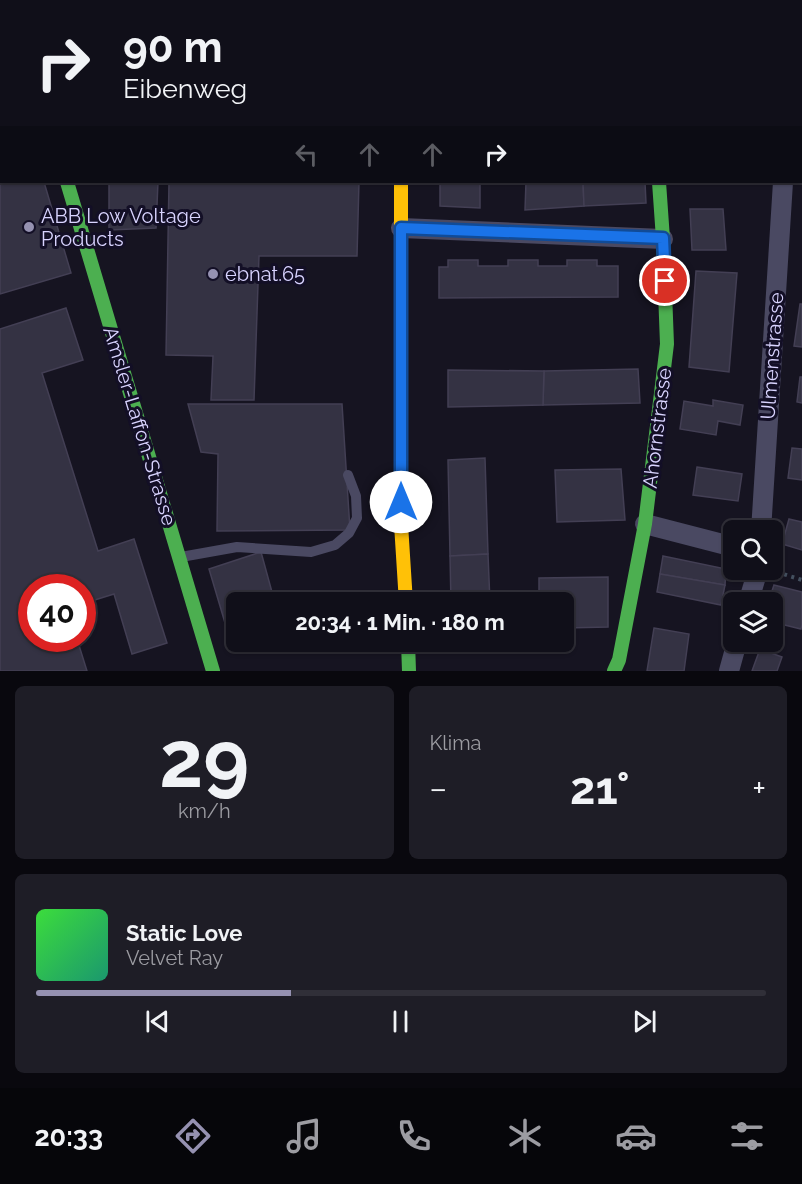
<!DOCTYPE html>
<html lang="de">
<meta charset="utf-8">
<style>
:root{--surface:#100f19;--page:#1e1d26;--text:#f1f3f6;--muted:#9c9ca2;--line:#302f38;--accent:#9591b1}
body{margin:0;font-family:Raleway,sans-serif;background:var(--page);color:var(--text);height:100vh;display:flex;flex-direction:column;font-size:22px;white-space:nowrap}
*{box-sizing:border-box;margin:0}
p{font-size:20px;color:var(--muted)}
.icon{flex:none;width:33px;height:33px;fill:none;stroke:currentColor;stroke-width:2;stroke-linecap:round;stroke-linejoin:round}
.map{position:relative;height:671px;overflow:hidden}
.side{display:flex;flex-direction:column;gap:15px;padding:15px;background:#09080e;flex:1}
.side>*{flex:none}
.banner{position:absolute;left:0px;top:0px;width:802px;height:183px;box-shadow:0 2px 4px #0004,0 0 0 2px var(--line);background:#100f19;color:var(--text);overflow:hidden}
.buttons{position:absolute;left:723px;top:520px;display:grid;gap:12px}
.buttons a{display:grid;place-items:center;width:60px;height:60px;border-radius:9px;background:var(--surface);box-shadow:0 2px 4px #0004,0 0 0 2px var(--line);font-size:30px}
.speed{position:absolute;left:18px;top:574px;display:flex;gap:12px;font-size:30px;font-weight:700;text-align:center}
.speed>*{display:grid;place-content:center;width:78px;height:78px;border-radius:50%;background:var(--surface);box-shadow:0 2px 4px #0004,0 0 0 2px var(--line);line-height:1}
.speed .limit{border:9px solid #d22;background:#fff;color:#111}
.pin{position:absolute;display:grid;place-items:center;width:51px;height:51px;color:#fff;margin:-26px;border:3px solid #fff;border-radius:50%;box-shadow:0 2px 6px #0007}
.me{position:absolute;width:66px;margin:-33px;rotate:0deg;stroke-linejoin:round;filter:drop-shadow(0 0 4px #0008)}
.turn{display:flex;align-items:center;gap:21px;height:126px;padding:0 24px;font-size:27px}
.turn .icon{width:78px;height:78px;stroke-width:2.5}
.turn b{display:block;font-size:42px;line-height:51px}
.lanes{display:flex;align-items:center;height:57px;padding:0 24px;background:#0003;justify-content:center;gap:30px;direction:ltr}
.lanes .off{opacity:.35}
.big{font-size:45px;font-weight:700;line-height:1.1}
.side .widget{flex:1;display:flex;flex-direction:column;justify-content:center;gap:9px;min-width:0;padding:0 21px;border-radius:9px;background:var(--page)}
.side .dial{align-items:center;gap:0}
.dial b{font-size:78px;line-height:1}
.song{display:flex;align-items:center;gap:18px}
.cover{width:72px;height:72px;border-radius:9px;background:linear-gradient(135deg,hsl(120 70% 55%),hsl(160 70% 35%))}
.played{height:6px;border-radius:3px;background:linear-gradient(90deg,var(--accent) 35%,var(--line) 35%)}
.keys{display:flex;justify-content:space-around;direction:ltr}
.heat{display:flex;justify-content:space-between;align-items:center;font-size:33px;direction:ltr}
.side .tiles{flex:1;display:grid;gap:15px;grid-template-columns:1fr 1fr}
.widget:last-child{grid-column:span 2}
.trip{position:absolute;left:226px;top:592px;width:348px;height:60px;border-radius:9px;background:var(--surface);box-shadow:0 2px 4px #0004,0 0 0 2px var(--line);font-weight:700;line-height:60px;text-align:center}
.tab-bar{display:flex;height:96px;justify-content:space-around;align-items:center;background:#06060a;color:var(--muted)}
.tab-bar .icon{width:42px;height:42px}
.tab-bar .selected{color:var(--accent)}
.tab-bar b{font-size:27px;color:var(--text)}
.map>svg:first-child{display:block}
.building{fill:#343243;stroke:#433f54;stroke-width:1.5}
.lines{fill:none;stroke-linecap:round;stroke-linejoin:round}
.path{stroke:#44505f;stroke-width:4;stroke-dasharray:3 4.5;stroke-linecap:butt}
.lane{stroke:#4a4962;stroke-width:10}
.street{stroke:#4a4962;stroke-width:20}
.fast{stroke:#4caf50;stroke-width:14}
.slow{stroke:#ffc107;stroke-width:14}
.route-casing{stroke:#114b97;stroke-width:15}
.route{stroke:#1a73e8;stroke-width:10}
.poi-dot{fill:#9591b1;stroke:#130f26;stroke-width:2}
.labels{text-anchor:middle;stroke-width:6;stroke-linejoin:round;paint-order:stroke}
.poi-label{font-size:20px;fill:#d9d4ff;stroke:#130f26;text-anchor:start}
.street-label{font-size:20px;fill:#d9d4ff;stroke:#130f26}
</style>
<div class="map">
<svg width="802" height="671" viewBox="0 0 802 671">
<rect width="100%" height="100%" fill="#161421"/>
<g class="building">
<rect x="100" y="0" width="49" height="2"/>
<rect x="172" y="0" width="191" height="2"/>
<rect x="434" y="0" width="48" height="2"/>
<path d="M0 70H2V182H44L71 273 0 294Z"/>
<path d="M109 182H158L156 228 109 230Z"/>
<path d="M169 182H359L357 256H259L254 400H211L213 356 166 355Z"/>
<path d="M440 182H480V208L440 206Z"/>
<path d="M526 182H583L584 206 525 210Z"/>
<path d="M583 182H645L646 203 584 206Z"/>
<path d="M690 209H723L726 250H692Z"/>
<path d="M448 260H478V266H508V260H538V266H567V260H597V266H618V297L439 298V267H448Z"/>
<path d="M696 271 737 273 729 372 689 367Z"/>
<path d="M800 304H802V347L794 346Z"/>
<path d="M66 308 83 360 42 373 98 551 134 539 167 643 132 654 114 594 82 604V588H32V639H77L87 671H0V329Z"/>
<path d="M638 369 640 403 543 405 544 371Z"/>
<path d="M448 370 544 371 543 405 448 407Z"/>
<path d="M800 377H802V403L797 402Z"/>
<path d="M713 400 743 405 740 425 718 421 716 435 680 429 684 401 713 406Z"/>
<path d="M188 404H342L350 530 217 531 218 454 201 452Z"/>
<path d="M792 448 802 449V480L788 478Z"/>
<path d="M485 458 488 554 450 556 448 460Z"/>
<path d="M697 467 742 474 738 501 693 495Z"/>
<path d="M621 469 625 520 557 522 555 470Z"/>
<path d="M789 519 802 522V550L782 544Z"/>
<path d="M261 552 275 603H237V630L228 633 209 569Z"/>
<path d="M488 554 490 603H451L450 556Z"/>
<path d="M663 556 726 569 725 585 660 574Z"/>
<path d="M660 574 725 585 721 605 657 592Z"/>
<path d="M608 577V627L564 628V603H539V578Z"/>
<path d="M774 585 802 592V625L801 629 772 622V603H768Z"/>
<path d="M654 628 689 634 684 671H647Z"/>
<path d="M452 642H491L492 649H452Z"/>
<path d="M760 649 782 657 777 671H752Z"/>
</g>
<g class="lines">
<path class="path" d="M777 572 802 580"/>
<g class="lane">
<path d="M0 38H2"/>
<path d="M181 557 237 547 311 552 335 545 349 533 357 518 356 496 348 475"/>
</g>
<g class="street">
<path d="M52 0V2"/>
<path d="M647 0V2"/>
<path d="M795 2V0"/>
<path d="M401 228 663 239"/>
<path d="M645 524 734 547"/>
<path d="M761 531 783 182"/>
<path d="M748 603 758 570"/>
<path d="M729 671 737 642"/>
</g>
<g class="fast">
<path d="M400 0V2"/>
<path d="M67 182 213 671"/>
<path d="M408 642 409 671"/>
<path d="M614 671 619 660 645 524 667 344 663 239 659 182"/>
</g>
<path class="slow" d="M401 182V524L406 603"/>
</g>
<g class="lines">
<defs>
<path id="route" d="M401 502V228L663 238 665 281"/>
</defs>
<use href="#route" class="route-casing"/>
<use href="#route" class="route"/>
</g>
<g class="poi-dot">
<circle cx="29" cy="227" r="6"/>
<circle cx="213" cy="274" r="6"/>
</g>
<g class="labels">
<g class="poi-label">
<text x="41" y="223">ABB Low Voltage<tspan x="41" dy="23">Products</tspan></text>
<text x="225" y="281">ebnat.65</text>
</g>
<g class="street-label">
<text transform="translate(772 356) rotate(-86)" y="7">Ulmenstrasse</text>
<text transform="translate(140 426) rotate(73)" y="7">Amsler-Laffon-Strasse</text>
<text transform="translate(657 428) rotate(-83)" y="7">Ahornstrasse</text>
</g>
</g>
</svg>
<div class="buttons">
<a><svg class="icon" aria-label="search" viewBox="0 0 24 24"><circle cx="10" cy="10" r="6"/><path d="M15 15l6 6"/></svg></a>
<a><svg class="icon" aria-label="layers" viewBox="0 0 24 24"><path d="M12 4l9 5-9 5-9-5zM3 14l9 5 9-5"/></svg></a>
</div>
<div class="speed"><div class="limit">40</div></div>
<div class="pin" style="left:665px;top:281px;background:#d93025"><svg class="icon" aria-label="arrive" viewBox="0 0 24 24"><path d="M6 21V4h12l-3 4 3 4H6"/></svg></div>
<svg class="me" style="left:401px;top:502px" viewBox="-20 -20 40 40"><circle r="19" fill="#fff"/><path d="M0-13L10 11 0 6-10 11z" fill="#1a73e8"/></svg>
<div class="trip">20:34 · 1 Min. · 180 m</div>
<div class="banner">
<div class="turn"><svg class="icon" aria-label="right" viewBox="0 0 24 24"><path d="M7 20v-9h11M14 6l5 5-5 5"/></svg><div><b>90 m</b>Eibenweg</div></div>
<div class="lanes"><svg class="icon off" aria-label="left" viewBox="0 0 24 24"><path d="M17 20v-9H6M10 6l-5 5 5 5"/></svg><svg class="icon off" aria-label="ahead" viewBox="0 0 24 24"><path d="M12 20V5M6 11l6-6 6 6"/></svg><svg class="icon off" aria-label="ahead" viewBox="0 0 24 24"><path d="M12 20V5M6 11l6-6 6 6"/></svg><svg class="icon" aria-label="right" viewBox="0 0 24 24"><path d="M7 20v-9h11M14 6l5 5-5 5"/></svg></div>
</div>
</div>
<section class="side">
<div class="tiles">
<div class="widget dial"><b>29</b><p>km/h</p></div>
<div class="widget"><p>Klima</p>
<div class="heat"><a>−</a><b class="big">21°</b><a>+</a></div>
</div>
<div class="widget">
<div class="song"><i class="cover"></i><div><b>Static Love</b><p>Velvet Ray</p></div></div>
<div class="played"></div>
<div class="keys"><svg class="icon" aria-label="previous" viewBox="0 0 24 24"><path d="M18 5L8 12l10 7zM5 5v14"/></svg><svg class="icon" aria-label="pause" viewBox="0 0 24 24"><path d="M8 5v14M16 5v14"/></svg><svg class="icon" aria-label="next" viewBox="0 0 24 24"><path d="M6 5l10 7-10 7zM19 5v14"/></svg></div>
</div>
</div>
</section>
<nav class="tab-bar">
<b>20:33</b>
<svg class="icon selected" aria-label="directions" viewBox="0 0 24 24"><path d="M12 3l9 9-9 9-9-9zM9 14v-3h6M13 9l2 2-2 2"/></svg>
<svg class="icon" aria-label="music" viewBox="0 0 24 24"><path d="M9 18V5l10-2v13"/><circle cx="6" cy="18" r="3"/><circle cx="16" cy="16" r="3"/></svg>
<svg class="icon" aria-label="phone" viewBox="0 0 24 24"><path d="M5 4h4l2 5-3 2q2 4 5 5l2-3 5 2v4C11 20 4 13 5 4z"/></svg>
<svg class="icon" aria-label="climate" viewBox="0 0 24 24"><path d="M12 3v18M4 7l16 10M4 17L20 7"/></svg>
<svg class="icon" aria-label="car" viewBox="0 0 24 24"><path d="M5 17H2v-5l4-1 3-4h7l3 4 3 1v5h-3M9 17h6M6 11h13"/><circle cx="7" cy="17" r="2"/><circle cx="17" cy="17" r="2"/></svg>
<svg class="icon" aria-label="filters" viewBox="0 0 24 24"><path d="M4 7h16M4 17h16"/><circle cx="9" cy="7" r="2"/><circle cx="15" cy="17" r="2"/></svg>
</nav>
